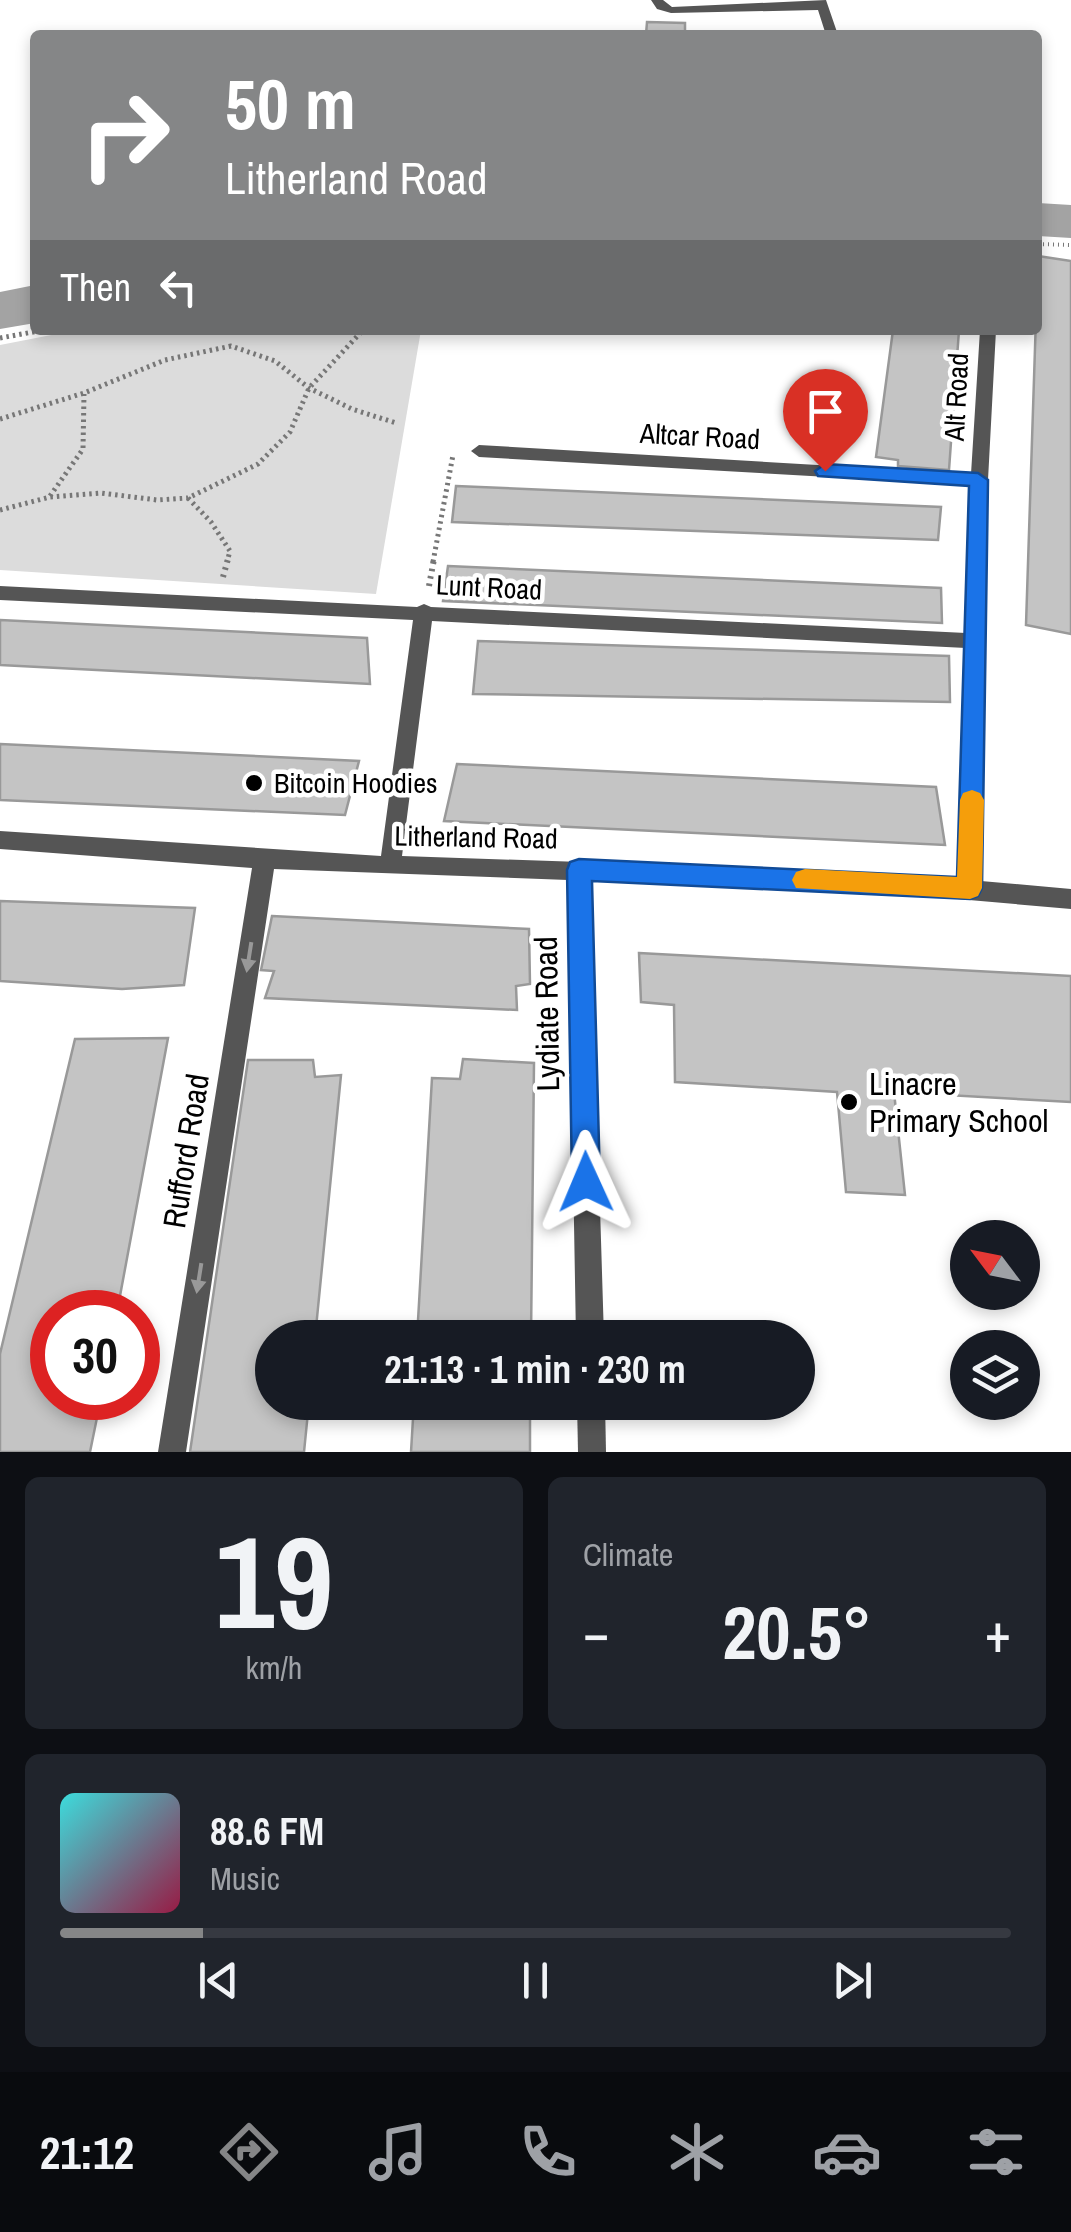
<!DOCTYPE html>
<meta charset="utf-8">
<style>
:root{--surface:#171b24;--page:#20242c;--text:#f1f3f6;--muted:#9ea1a6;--line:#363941;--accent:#858687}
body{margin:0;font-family:"Archivo Narrow",sans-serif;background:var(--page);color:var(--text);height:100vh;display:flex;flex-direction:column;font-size:38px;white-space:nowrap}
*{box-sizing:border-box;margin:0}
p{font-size:32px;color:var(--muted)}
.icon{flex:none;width:55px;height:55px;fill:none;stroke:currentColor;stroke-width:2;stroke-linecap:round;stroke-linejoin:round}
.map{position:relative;height:1452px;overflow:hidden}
.sheet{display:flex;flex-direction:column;gap:25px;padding:25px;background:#0d0f14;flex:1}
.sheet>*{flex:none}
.top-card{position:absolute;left:30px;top:30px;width:1012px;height:305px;border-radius:10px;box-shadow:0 5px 15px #0003;background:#858687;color:#fff;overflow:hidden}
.needle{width:65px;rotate:302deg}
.tools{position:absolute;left:950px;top:1220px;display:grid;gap:20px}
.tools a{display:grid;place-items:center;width:90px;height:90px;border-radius:50%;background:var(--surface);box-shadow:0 5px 15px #0003;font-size:50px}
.speed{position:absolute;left:30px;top:1290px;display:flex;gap:20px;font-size:50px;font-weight:700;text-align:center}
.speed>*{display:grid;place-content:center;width:130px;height:130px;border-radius:50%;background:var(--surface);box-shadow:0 5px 15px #0003;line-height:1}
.speed .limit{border:15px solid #d22;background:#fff;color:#111}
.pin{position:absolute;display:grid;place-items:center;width:85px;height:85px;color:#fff;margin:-102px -42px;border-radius:50% 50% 50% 0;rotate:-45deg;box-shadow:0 0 10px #0007}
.pin .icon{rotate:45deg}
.me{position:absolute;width:110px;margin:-55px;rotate:359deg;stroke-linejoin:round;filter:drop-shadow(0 0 8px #0008)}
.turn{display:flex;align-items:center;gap:35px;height:210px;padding:0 30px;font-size:45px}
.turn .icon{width:130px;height:130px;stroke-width:2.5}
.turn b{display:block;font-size:70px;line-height:85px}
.then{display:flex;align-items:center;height:95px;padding:0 30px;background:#0003;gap:20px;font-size:38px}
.big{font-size:75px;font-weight:700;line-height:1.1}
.sheet .card{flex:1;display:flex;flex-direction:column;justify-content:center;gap:15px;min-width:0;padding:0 35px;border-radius:15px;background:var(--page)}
.sheet .dial{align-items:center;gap:0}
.dial b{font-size:130px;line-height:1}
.song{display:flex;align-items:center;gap:30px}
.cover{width:120px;height:120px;border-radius:15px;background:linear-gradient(135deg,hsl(180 70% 55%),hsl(340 70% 35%))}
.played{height:10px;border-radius:5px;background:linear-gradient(90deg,var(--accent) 15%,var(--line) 15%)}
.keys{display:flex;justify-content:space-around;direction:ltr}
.heat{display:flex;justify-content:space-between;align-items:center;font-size:55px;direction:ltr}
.sheet .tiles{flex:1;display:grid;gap:25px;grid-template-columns:1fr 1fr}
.card:last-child{grid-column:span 2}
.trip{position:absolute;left:255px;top:1320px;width:560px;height:100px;border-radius:50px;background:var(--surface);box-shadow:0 5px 15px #0003;font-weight:700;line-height:100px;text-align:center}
.tab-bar{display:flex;height:160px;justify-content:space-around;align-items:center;background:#090b0e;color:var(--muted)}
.tab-bar .icon{width:70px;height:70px}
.tab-bar .current{color:var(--accent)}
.tab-bar b{font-size:45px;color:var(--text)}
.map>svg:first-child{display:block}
.green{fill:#dcdcdc}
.water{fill:#a3a3a3}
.building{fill:#c4c4c4;stroke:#999;stroke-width:2.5}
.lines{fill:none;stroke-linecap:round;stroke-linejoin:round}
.path-far2{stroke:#777;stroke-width:4;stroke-dasharray:1 4;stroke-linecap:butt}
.path-far1{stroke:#777;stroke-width:5;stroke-dasharray:2.5 4;stroke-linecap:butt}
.path{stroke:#777;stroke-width:6;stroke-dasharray:2.5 5;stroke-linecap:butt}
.service{fill:#555;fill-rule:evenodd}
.minor{fill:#555;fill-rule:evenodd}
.oneway{fill:#999}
.route{fill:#1a73e8;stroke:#114b97;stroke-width:2.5}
.slow{fill:#f59e0b}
.poi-dot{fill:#000;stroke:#fff;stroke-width:4}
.labels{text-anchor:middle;stroke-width:9;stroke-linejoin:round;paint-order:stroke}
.street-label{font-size:28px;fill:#000;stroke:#fff}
.poi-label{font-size:28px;fill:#000;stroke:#fff;text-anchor:start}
.near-street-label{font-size:32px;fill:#000;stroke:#fff}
.near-poi-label{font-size:32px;fill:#000;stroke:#fff;text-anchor:start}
</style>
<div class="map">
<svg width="1071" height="1452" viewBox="0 0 1071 1452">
<rect width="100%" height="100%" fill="#fff"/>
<path class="green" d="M77 330H421L376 594 0 570V345Z"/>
<g class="water">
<path d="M1038 203 1071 205V238L1038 236Z"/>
<path d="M35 285V323L0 329V292Z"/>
</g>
<g class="building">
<path d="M647 22 685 23V35H646Z"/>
<path d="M1038 256 1071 261V634L1026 625Z"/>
<path d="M893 330H959L949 470 898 466V460L876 457Z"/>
<path d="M456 486 941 507 938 540 452 522Z"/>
<path d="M448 566 941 588 942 623 443 601Z"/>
<path d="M0 620 367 638 370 684 0 665Z"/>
<path d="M478 641 949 656 950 702 473 694Z"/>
<path d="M0 744 359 761 345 815 0 800Z"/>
<path d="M457 764 936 787 945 845 444 821Z"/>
<path d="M0 901 195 908 184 985 122 989 0 981Z"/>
<path d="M272 916 529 929 530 984 516 986 517 1010 265 998 274 971 261 970Z"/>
<path d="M639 953 1071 976V1102L894 1092 905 1195 846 1192 837 1092 675 1082 674 1005 641 1002Z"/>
<path d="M168 1038 117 1312H52V1398H101L90 1452H0V1354L75 1039Z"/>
<path d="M463 1059 534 1063 531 1338H417L432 1078 460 1079Z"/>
<path d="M248 1060H313L315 1077 341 1075 315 1338H272V1402H309L304 1452H190Z"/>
<path d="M414 1402H530V1452H411Z"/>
</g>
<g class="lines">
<path class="path-far2" d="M1038 244 1071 245"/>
<g class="path-far1">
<path d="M0 338 44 330"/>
<path d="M0 419 84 393 165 360 231 346 275 361 309 388 352 409 396 423"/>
<path d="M50 496 83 449 84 394"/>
<path d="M188 498 211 522 230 551 227 562"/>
<path d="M0 510 50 497 101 493 157 500 188 498 258 464 290 432 309 388 363 330"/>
<path d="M433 562 453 455"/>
</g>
<g class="path">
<path d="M223 577 228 559"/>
<path d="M429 586 434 559"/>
</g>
<path class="service" d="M651 0H663L672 7 826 0 838 35H826L818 10 671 13 657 9Z"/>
<g class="minor">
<path d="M980 330H996L988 480 981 881 1071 889V909L900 894 590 881 604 1338H576L568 880 274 869 186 1452H158L252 868 0 849V831L381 856 413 620 0 600V586L417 607 424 604 431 607 966 633 970 485 479 457 471 451 479 445 971 474ZM432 621 966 648 959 879 728 867 402 856Z"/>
<path d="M577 1402H605L606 1452H578Z"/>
</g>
</g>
<defs><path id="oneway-solid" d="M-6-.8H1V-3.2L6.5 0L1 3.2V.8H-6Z" transform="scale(2.5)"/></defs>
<g class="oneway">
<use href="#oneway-solid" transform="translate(249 957) rotate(99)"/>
<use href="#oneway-solid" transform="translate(199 1278) rotate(99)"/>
</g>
<path class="route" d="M825 464 978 473 988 480 982 888 978 896 970 899 592 881 600 1182 596 1192 586 1196 576 1192 572 1182 567 870 570 862 579 859 957 877 969 486 818 476 815 471Z"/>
<path class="slow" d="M972 790 980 793 984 800 982 888 978 896 970 899 796 888 792 880 796 872 805 869 957 877 960 800 963 793Z"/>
<g class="poi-dot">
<circle cx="254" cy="783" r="10"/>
<circle cx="849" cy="1102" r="10"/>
</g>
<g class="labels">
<g class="street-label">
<text transform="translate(956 397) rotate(-87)" y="10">Alt Road</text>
<text transform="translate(700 436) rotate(3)" y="10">Altcar Road</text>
<text transform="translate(489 587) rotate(3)" y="10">Lunt Road</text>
<text transform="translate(476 837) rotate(1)" y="10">Litherland Road</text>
</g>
<g class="poi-label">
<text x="274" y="793">Bitcoin Hoodies</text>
</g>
<g class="near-street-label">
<text transform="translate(547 1014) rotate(-91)" y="11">Lydiate Road</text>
<text transform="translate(186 1151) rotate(-81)" y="11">Rufford Road</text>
</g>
<g class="near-poi-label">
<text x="869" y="1095">Linacre<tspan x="869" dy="37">Primary School</tspan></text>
</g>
</g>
</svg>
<div class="tools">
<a><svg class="needle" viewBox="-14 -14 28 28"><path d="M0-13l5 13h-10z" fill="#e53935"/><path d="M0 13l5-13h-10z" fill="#9ea1a6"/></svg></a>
<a><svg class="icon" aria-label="layers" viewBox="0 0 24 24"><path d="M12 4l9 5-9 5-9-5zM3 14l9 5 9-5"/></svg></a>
</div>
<div class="speed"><div class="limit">30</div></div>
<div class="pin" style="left:825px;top:471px;background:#d93025"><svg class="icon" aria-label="arrive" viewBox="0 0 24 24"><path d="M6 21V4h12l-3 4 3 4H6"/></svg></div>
<svg class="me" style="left:586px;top:1182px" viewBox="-20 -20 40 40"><path d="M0-17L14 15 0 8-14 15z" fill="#1a73e8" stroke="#fff" stroke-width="4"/></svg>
<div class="trip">21:13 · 1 min · 230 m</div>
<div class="top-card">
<div class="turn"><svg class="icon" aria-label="right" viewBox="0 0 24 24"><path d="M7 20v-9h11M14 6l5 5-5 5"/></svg><div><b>50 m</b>Litherland Road</div></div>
<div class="then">Then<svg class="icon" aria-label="left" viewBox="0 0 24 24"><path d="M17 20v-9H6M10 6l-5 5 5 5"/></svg></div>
</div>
</div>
<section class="sheet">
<div class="tiles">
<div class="card dial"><b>19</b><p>km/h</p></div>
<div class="card"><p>Climate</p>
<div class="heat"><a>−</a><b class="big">20.5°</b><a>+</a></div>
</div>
<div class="card">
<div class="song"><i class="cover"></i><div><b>88.6 FM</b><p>Music</p></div></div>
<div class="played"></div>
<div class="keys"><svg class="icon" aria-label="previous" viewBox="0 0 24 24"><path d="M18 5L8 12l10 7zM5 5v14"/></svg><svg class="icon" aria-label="pause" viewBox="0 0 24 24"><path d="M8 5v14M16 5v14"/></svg><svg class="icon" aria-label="next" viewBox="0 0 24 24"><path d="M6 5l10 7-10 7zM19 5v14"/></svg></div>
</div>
</div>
</section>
<nav class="tab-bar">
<b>21:12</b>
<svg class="icon current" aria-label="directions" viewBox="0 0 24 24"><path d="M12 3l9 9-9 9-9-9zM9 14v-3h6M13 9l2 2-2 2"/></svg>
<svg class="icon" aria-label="music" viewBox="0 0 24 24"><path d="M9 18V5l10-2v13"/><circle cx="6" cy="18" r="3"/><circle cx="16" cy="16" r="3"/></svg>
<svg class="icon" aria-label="phone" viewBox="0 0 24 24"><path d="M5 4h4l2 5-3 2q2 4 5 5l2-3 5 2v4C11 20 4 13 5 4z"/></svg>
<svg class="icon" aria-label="climate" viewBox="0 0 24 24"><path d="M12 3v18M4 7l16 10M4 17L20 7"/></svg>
<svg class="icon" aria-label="car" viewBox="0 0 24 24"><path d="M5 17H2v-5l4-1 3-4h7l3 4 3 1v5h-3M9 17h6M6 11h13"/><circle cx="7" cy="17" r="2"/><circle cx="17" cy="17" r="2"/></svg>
<svg class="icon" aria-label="filters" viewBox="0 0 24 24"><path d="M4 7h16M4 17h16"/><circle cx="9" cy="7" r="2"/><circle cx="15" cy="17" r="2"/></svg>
</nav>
